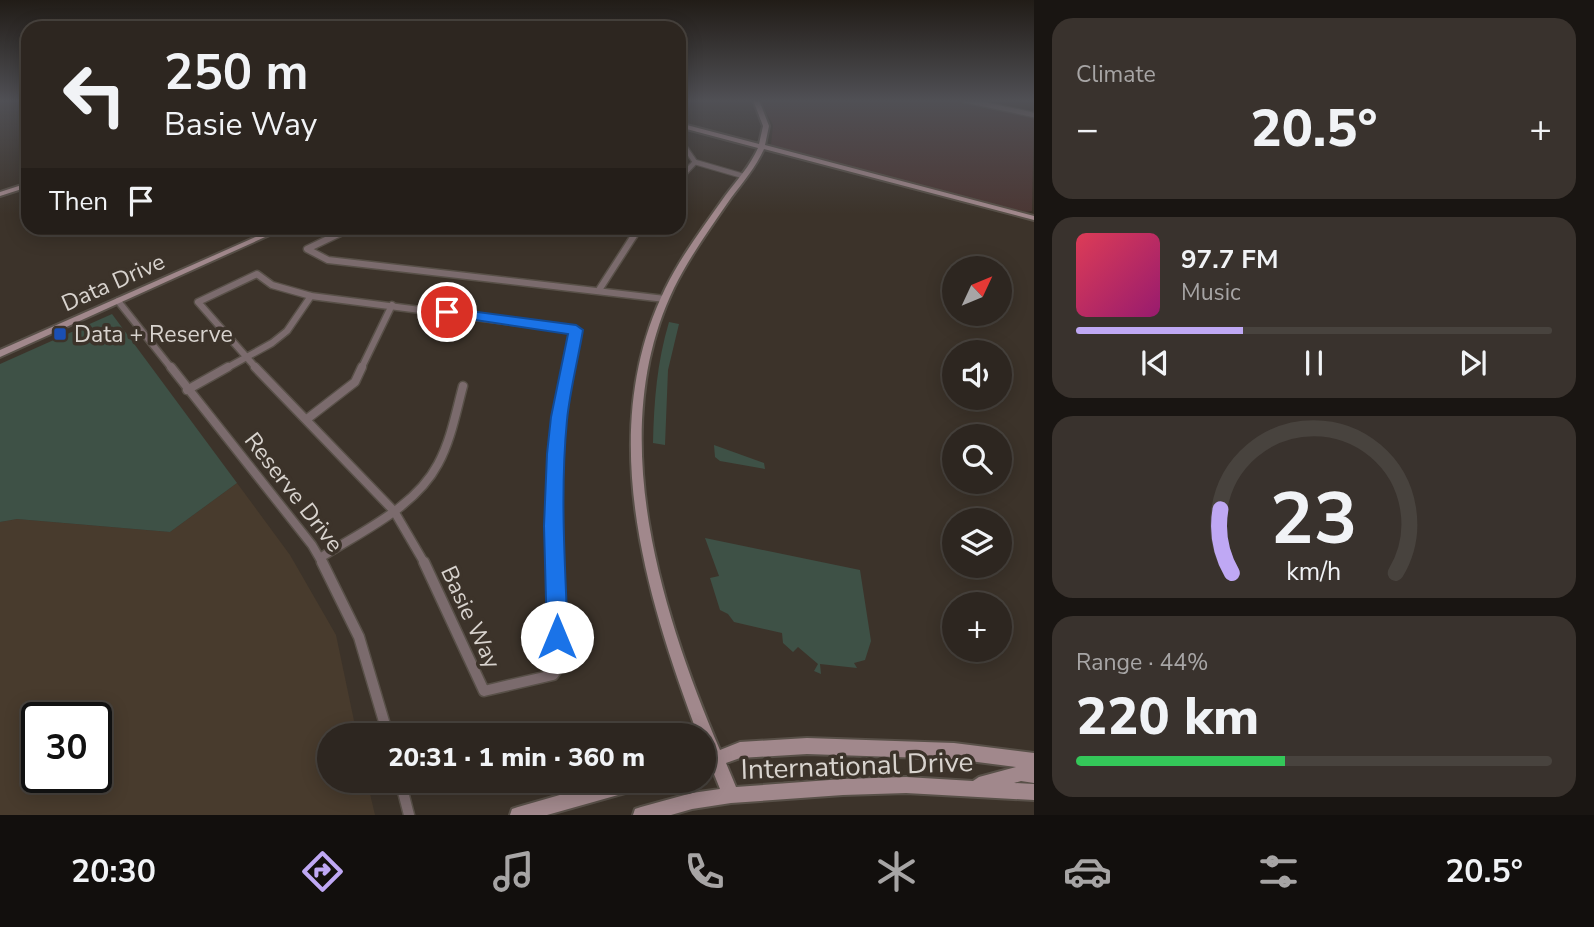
<!DOCTYPE html>
<meta charset="utf-8">
<style>
:root{--surface:#2d2620;--page:#39322d;--text:#f1f3f6;--muted:#a7a5a5;--line:#48433e;--accent:#bfa8f4}
body{margin:0;font-family:"Nunito Sans",sans-serif;background:var(--page);color:var(--text);height:100vh;display:flex;flex-direction:column;font-size:26px;white-space:nowrap}
*{box-sizing:border-box;margin:0}
p{font-size:23px;color:var(--muted)}
.icon{flex:none;width:38px;height:38px;fill:none;stroke:currentColor;stroke-width:2;stroke-linecap:round;stroke-linejoin:round}
.map{position:relative;flex:1;overflow:hidden}
.drawer{display:flex;flex-direction:column;gap:18px;padding:18px;background:#191512;width:560px}
.drawer>*{flex:none}
.top-card{position:absolute;left:21px;top:21px;width:665px;height:214px;border-radius:21px;box-shadow:0 4px 18px #0003,0 0 0 2px var(--line);background:#2d2620;color:var(--text);overflow:hidden}
.needle{width:46px;rotate:46deg}
.fabs{position:absolute;left:942px;top:256px;display:grid;gap:14px}
.fabs a{display:grid;place-items:center;width:70px;height:70px;border-radius:50%;background:var(--surface);box-shadow:0 4px 18px #0003,0 0 0 2px var(--line);font-size:35px}
.speed{position:absolute;left:21px;top:702px;display:flex;gap:14px;font-size:35px;font-weight:700;text-align:center}
.speed>*{display:grid;place-content:center;width:91px;height:91px;border-radius:50%;background:var(--surface);box-shadow:0 4px 18px #0003,0 0 0 2px var(--line);line-height:1}
.speed .limit{border:4px solid #111;border-radius:10px;background:#fff;color:#111}
.pin{position:absolute;display:grid;place-items:center;width:60px;height:60px;color:#fff;margin:-30px;border:4px solid #fff;border-radius:50%;box-shadow:0 2px 7px #0007}
.me{position:absolute;width:77px;margin:-38px;rotate:0deg;stroke-linejoin:round;filter:drop-shadow(0 0 5px #0008)}
.turn{display:flex;align-items:center;gap:24px;height:147px;padding:0 28px;font-size:32px}
.turn .icon{width:91px;height:91px;stroke-width:2.5}
.turn b{display:block;font-size:49px;line-height:60px}
.then{display:flex;align-items:center;height:66px;padding:0 28px;background:#0003;gap:14px;font-size:26px}
.big{font-size:52px;font-weight:800;line-height:1.1}
.drawer .widget{flex:1;display:flex;flex-direction:column;justify-content:center;gap:10px;min-width:0;padding:0 24px;border-radius:21px;background:var(--page)}
.drawer .dial{align-items:center;gap:0}
.dial svg{height:182px;overflow:visible;fill:none;stroke:var(--line);stroke-width:7;stroke-linecap:round;text-anchor:middle}
.dial text{fill:var(--text);stroke:none}
.song{display:flex;align-items:center;gap:21px}
.cover{width:84px;height:84px;border-radius:10px;background:linear-gradient(135deg,hsl(350 70% 55%),hsl(320 70% 35%))}
.played{height:7px;border-radius:4px;background:linear-gradient(90deg,var(--accent) 35%,var(--line) 35%)}
.keys{display:flex;justify-content:space-around;direction:ltr}
.heat{display:flex;justify-content:space-between;align-items:center;font-size:38px;direction:ltr}
.charge{height:10px;border-radius:5px;background:linear-gradient(90deg,#34c759 44%,var(--line) 0)}
.trip{position:absolute;left:317px;top:723px;width:399px;height:70px;border-radius:35px;background:var(--surface);box-shadow:0 4px 18px #0003,0 0 0 2px var(--line);font-weight:800;line-height:70px;text-align:center}
.tabs{display:flex;height:112px;justify-content:space-around;align-items:center;background:#120f0d;color:var(--muted)}
.tabs .icon{width:49px;height:49px}
.tabs .current{color:var(--accent)}
.tabs b{font-size:32px;color:var(--text)}
main{display:flex;flex:1;min-height:0}
.map>svg:first-child{display:block}
.commercial{fill:#4b3734}
.built{fill:#483b2d;fill-rule:evenodd}
.green{fill:#3e5146}
.lines{fill:none;stroke-linecap:round;stroke-linejoin:round}
.street-far3-casing{stroke:#585048;stroke-width:7}
.street-far2-casing{stroke:#585048;stroke-width:9}
.street-far1-casing{stroke:#585048;stroke-width:11}
.street-casing{stroke:#585048;stroke-width:13}
.secondary-casing{stroke:#585048;stroke-width:4}
.street-far3{stroke:#7b6b6d;stroke-width:4.5}
.street-far2{stroke:#7b6b6d;stroke-width:6}
.street-far1{stroke:#7b6b6d;stroke-width:8}
.street{stroke:#7b6b6d;stroke-width:10}
.secondary{fill:#a1888c;fill-rule:evenodd}
.route{fill:#1a73e8;stroke:#114b97;stroke-width:2}
.transit-dot{fill:#1a4fb4;stroke:#3c332a;stroke-width:2.5}
.labels{text-anchor:middle;stroke-width:7;stroke-linejoin:round;paint-order:stroke}
.street-label{font-size:23px;fill:#d8d3ce;stroke:#3c332a}
.poi-label{font-size:23px;fill:#d8d3ce;stroke:#3c332a;text-anchor:start}
.near-street-label{font-size:28px;fill:#d8d3ce;stroke:#3c332a}
</style>
<main>
<div class="map">
<svg width="1034" height="815" viewBox="0 0 1034 815">
<rect width="100%" height="100%" fill="#3c332a"/>
<path class="commercial" d="M760 100H955L1034 118 1032 211 1025 212 777 149 771 145 773 125Z"/>
<path class="built" d="M237 483 290 555 336 635 357 735H329V780L367 781 375 815H0V522L17 519 170 532ZM37 718H96V777H37Z"/>
<g class="green">
<path d="M112 314 237 483 170 532 17 519 0 522V364Z"/>
<path d="M669 322 679 324 668 370 665 445 653 443C654 401 657 362 669 322Z"/>
<path d="M714 445 764 463 765 469 720 461 715 457Z"/>
<path d="M705 538 860 570 871 641 865 660 854 663 857 668 820 664 821 674 814 671 818 664 798 647 793 652 783 643 782 633 734 622 728 614 720 610 710 578 719 576Z"/>
</g>
<g class="lines">
<defs>
<g id="street-far3">
<path d="M964 100 1034 115"/>
<path d="M679 148 686 149 695 162 743 176"/>
<path d="M679 179 695 162"/>
</g>
<g id="street-far2">
<path d="M351 228 307 249 328 260 665 299"/>
<path d="M599 290 639 228"/>
<path d="M118 301 172 369"/>
<path d="M225 369 272 343 287 331 311 296"/>
<path d="M257 369 198 302 257 274 272 285 311 296 576 330 568 369"/>
<path d="M361 369 392 305"/>
</g>
<g id="street-far1">
<path d="M171 367 312 545 323 564"/>
<path d="M255 367 394 511 425 564"/>
<path d="M187 390 228 367"/>
<path d="M307 419 355 382 362 367"/>
<path d="M320 558C360 532 415 508 438 464 451 440 456 412 463 386"/>
<path d="M555 564V454L569 367"/>
</g>
<g id="street">
<path d="M322 562 359 637 388 735"/>
<path d="M424 562 484 691 553 675 562 662 557 637 555 562"/>
<path d="M400 780 409 815"/>
</g>
<g id="secondary">
<path d="M753 100H759L769 126 765 145 1034 216V220L764 149C756 167 743 182 731 198 711 227 690 256 674 288 604 432 661 612 720 750L740 742 807 738 954 743 1034 753V783L1021 781 1014 783 1034 784V800L906 793 843 795 731 803 692 809 671 815H633L635 809 641 807 692 793 720 789 712 769 704 772V756L706 755 704 748V735H698C646 596 595 432 665 289 681 256 704 226 725 196 737 180 750 166 758 148L679 127V123L759 144 763 126ZM807 754 954 759 1016 767 979 777 973 781 906 777 843 779 736 787 726 763 740 758Z"/>
<path d="M28 183V187L0 196V192Z"/>
<path d="M276 228H285L0 357V350Z"/>
<path d="M612 780H651L649 786 643 788 547 815H510L512 809 518 807Z"/>
</g>
</defs>
<use href="#street-far3" class="street-far3-casing"/>
<use href="#street-far2" class="street-far2-casing"/>
<use href="#street-far1" class="street-far1-casing"/>
<use href="#street" class="street-casing"/>
<use href="#secondary" class="secondary-casing"/>
<use href="#street-far3" class="street-far3"/>
<use href="#street-far2" class="street-far2"/>
<use href="#street-far1" class="street-far1"/>
<use href="#street" class="street"/>
<use href="#secondary" class="secondary"/>
</g>
<linearGradient id="sky" x2="0" y2="1"><stop stop-color="#211c17"/><stop offset="0.47" stop-color="#505055"/><stop offset="1" stop-color="#505055" stop-opacity="0"/></linearGradient>
<rect width="1034" height="214" fill="url(#sky)"/>
<path class="route" d="M447 308 576 325 583 330C578 360 570 390 567 420 560 492 565 565 568 637L565 644 557 648 550 644 547 637 544 526 547 454 551 417 568 334 442 315V309Z"/>
<rect class="transit-dot" x="53" y="327" width="14" height="14" rx="3.5"/>
<g class="labels">
<g class="street-label">
<text transform="translate(113 282) rotate(-24)" y="8">Data Drive</text>
<text transform="translate(294 492) rotate(52)" y="8">Reserve Drive</text>
<text transform="translate(471 617) rotate(65)" y="8">Basie Way</text>
</g>
<g class="poi-label">
<text x="74" y="342">Data + Reserve</text>
</g>
<g class="near-street-label">
<text transform="translate(857 765) rotate(-2)" y="10">International Drive</text>
</g>
</g>
</svg>
<div class="fabs">
<a><svg class="needle" viewBox="-14 -14 28 28"><path d="M0-13l5 13h-10z" fill="#e53935"/><path d="M0 13l5-13h-10z" fill="#a7a5a5"/></svg></a>
<a><svg class="icon" aria-label="sound" viewBox="0 0 24 24"><path d="M4 9h4l5-4v14l-5-4H4zM17 9q2 3 0 6"/></svg></a>
<a><svg class="icon" aria-label="search" viewBox="0 0 24 24"><circle cx="10" cy="10" r="6"/><path d="M15 15l6 6"/></svg></a>
<a><svg class="icon" aria-label="layers" viewBox="0 0 24 24"><path d="M12 4l9 5-9 5-9-5zM3 14l9 5 9-5"/></svg></a>
<a>+</a>
</div>
<div class="speed"><div class="limit">30</div></div>
<div class="pin" style="left:447px;top:312px;background:#d93025"><svg class="icon" aria-label="arrive" viewBox="0 0 24 24"><path d="M6 21V4h12l-3 4 3 4H6"/></svg></div>
<svg class="me" style="left:557px;top:637px" viewBox="-20 -20 40 40"><circle r="19" fill="#fff"/><path d="M0-13L10 11 0 6-10 11z" fill="#1a73e8"/></svg>
<div class="trip">20:31 · 1 min · 360 m</div>
<div class="top-card">
<div class="turn"><svg class="icon" aria-label="left" viewBox="0 0 24 24"><path d="M17 20v-9H6M10 6l-5 5 5 5"/></svg><div><b>250 m</b>Basie Way</div></div>
<div class="then">Then<svg class="icon" aria-label="arrive" viewBox="0 0 24 24"><path d="M6 21V4h12l-3 4 3 4H6"/></svg></div>
</div>
</div>
<section class="drawer">
<div class="widget"><p>Climate</p>
<div class="heat"><a>−</a><b class="big">20.5°</b><a>+</a></div>
</div>
<div class="widget">
<div class="song"><i class="cover"></i><div><b>97.7 FM</b><p>Music</p></div></div>
<div class="played"></div>
<div class="keys"><svg class="icon" aria-label="previous" viewBox="0 0 24 24"><path d="M18 5L8 12l10 7zM5 5v14"/></svg><svg class="icon" aria-label="pause" viewBox="0 0 24 24"><path d="M8 5v14M16 5v14"/></svg><svg class="icon" aria-label="next" viewBox="0 0 24 24"><path d="M6 5l10 7-10 7zM19 5v14"/></svg></div>
</div>
<div class="widget dial"><svg viewBox="0 0 100 80">
<path d="M14 69A42 42 0 1 1 86 69"/>
<path d="M14 69A42 42 0 0 1 9 41" stroke="#bfa8f4"/>
<text x="50" y="56" font-size="32" font-weight="700">23</text>
<text x="50" y="72" font-size="11">km/h</text>
</svg></div>
<div class="widget"><p>Range · 44%</p><b class="big">220 km</b><div class="charge"></div></div>
</section>
</main>
<nav class="tabs">
<b>20:30</b>
<svg class="icon current" aria-label="directions" viewBox="0 0 24 24"><path d="M12 3l9 9-9 9-9-9zM9 14v-3h6M13 9l2 2-2 2"/></svg>
<svg class="icon" aria-label="music" viewBox="0 0 24 24"><path d="M9 18V5l10-2v13"/><circle cx="6" cy="18" r="3"/><circle cx="16" cy="16" r="3"/></svg>
<svg class="icon" aria-label="phone" viewBox="0 0 24 24"><path d="M5 4h4l2 5-3 2q2 4 5 5l2-3 5 2v4C11 20 4 13 5 4z"/></svg>
<svg class="icon" aria-label="climate" viewBox="0 0 24 24"><path d="M12 3v18M4 7l16 10M4 17L20 7"/></svg>
<svg class="icon" aria-label="car" viewBox="0 0 24 24"><path d="M5 17H2v-5l4-1 3-4h7l3 4 3 1v5h-3M9 17h6M6 11h13"/><circle cx="7" cy="17" r="2"/><circle cx="17" cy="17" r="2"/></svg>
<svg class="icon" aria-label="filters" viewBox="0 0 24 24"><path d="M4 7h16M4 17h16"/><circle cx="9" cy="7" r="2"/><circle cx="15" cy="17" r="2"/></svg>
<b>20.5°</b>
</nav>
